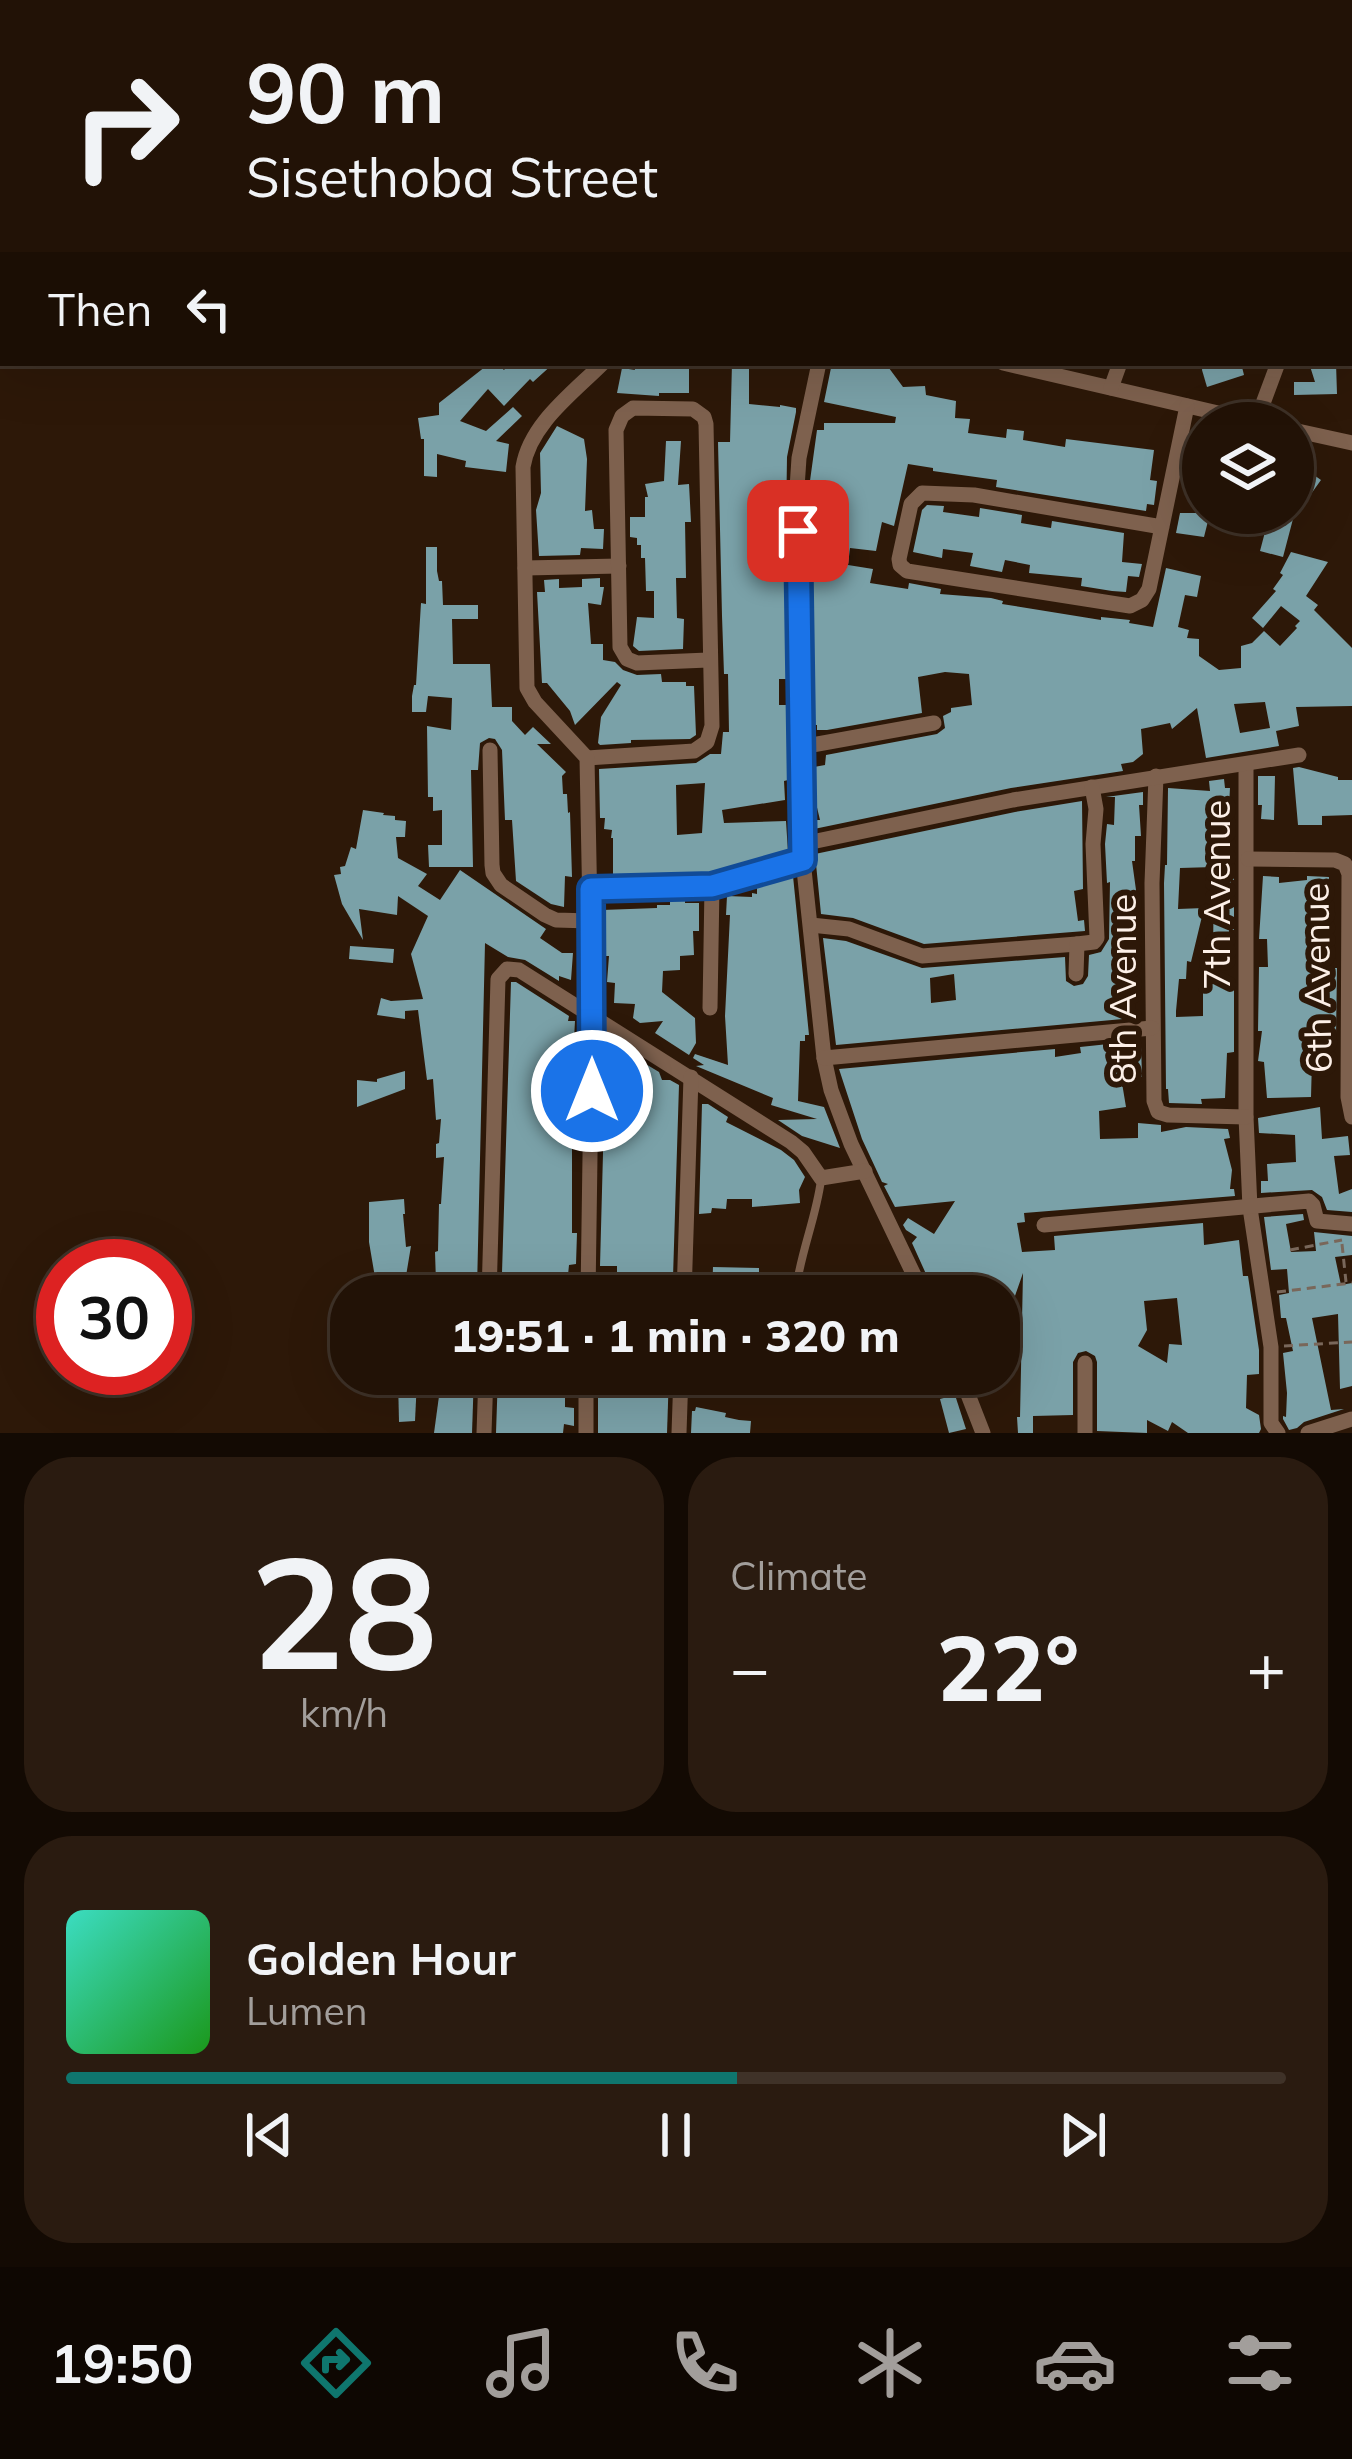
<!DOCTYPE html>
<meta charset="utf-8">
<style>
:root{--surface:#221206;--page:#2a1b10;--text:#f1f3f6;--muted:#a29e9b;--line:#3f3228;--accent:#0f766e}
body{margin:0;font-family:Mulish,sans-serif;background:var(--page);color:var(--text);height:100vh;display:flex;flex-direction:column;font-size:45px;white-space:nowrap}
*{box-sizing:border-box;margin:0}
p{font-size:39px;color:var(--muted)}
.icon{flex:none;width:66px;height:66px;fill:none;stroke:currentColor;stroke-width:2;stroke-linecap:round;stroke-linejoin:round}
.map{position:relative;height:1433px;overflow:hidden}
.sheet{display:flex;flex-direction:column;gap:24px;padding:24px;background:#130a03;flex:1}
.sheet>*{flex:none}
.top-card{position:absolute;left:0px;top:0px;width:1353px;height:366px;box-shadow:0 12px 48px #0002,0 0 0 3px var(--line);background:#221206;color:var(--text);overflow:hidden}
.controls{position:absolute;left:1182px;top:402px;display:grid;gap:24px}
.controls a{display:grid;place-items:center;width:132px;height:132px;border-radius:50%;background:var(--surface);box-shadow:0 12px 48px #0002,0 0 0 3px var(--line);font-size:60px}
.speed{position:absolute;left:36px;top:1239px;display:flex;gap:24px;font-size:60px;font-weight:700;text-align:center}
.speed>*{display:grid;place-content:center;width:156px;height:156px;border-radius:50%;background:var(--surface);box-shadow:0 12px 48px #0002,0 0 0 3px var(--line);line-height:1}
.speed .limit{border:18px solid #d22;background:#fff;color:#111}
.pin{position:absolute;display:grid;place-items:center;width:102px;height:102px;color:#fff;margin:-51px;border-radius:24px;box-shadow:0 6px 18px #0006}
.me{position:absolute;width:132px;margin:-66px;rotate:0deg;stroke-linejoin:round;filter:drop-shadow(0 0 9px #0008)}
.turn{display:flex;align-items:center;gap:42px;height:252px;padding:0 48px;font-size:54px}
.turn .icon{width:156px;height:156px;stroke-width:2.5}
.turn b{display:block;font-size:84px;line-height:102px}
.then{display:flex;align-items:center;height:114px;padding:0 48px;background:#0003;gap:24px;font-size:45px}
.big{font-size:90px;font-weight:800;line-height:1.1}
.sheet .tile{flex:1;display:flex;flex-direction:column;justify-content:center;gap:18px;min-width:0;padding:0 42px;border-radius:48px;background:var(--page)}
.sheet .dial{align-items:center;gap:0}
.dial b{font-size:156px;line-height:1}
.song{display:flex;align-items:center;gap:36px}
.cover{width:144px;height:144px;border-radius:18px;background:linear-gradient(135deg,hsl(170 70% 55%),hsl(120 70% 35%))}
.played{height:12px;border-radius:6px;background:linear-gradient(90deg,var(--accent) 55%,var(--line) 55%)}
.keys{display:flex;justify-content:space-around;direction:ltr}
.heat{display:flex;justify-content:space-between;align-items:center;font-size:66px;direction:ltr}
.sheet .tiles{flex:1;display:grid;gap:24px;grid-template-columns:1fr 1fr}
.tile:last-child{grid-column:span 2}
.trip{position:absolute;left:330px;top:1275px;width:690px;height:120px;border-radius:48px;background:var(--surface);box-shadow:0 12px 48px #0002,0 0 0 3px var(--line);font-weight:800;line-height:120px;text-align:center}
.menu{display:flex;height:192px;justify-content:space-around;align-items:center;background:#0e0702;color:var(--muted)}
.menu .icon{width:84px;height:84px}
.menu .current{color:var(--accent)}
.menu b{font-size:54px;color:var(--text)}
.map>svg:first-child{display:block}
.building{fill:#7aa1a8;fill-rule:evenodd}
.lines{fill:none;stroke-linecap:round;stroke-linejoin:round}
.path{stroke:#79675a;stroke-width:3;stroke-dasharray:9 6;stroke-linecap:butt}
.lane{stroke:#7e614e;stroke-width:8}
.street{stroke:#7e614e;stroke-width:15}
.route-casing{stroke:#114b97;stroke-width:30}
.route{stroke:#1a73e8;stroke-width:21}
.labels{text-anchor:middle;stroke-width:12;stroke-linejoin:round;paint-order:stroke}
.street-label{font-size:36px;fill:#fdf0e8;stroke:#2d1808}
</style>
<div class="map">
<svg width="1352" height="1433" viewBox="0 0 1352 1433">
<rect width="100%" height="100%" fill="#2d1808"/>
<g class="building">
<path d="M490 363H496L504 370 510 363H554L533 382 530 379 504 406 488 389 460 421 486 431 513 407 522 416 496 441 509 444 506 472 465 467 466 461 437 454V477L424 476V439H421L418 418 439 415V403Z"/>
<path d="M732 363H749V404L780 407V405L796 408V412L787 457 786 526 778 527 779 561 786 560 788 679H779V705H788L789 753 788 780 784 781 785 800 722 810 724 823 786 821 788 852 710 874 613 876V838H611L612 830 604 829 605 818H600L599 769 696 763 710 754H721L723 732H729L728 674H724L722 616 718 442H730ZM705 783 702 833 677 835 676 785Z"/>
<path d="M832 363H851V366L879 369 886 364 903 387 925 386 926 395 956 401 955 418 970 419 968 433 1006 438 1007 429 1024 431 1023 440 1065 447 1066 439 1154 450 1150 480 1157 481 1154 505 1147 504 1146 511 996 487 997 480 933 471V468L908 464 894 526 882 522 876 551 850 548 848 565 873 569 870 583 908 589 909 583 941 589 940 594 991 598 1003 601 1002 604 1101 620V617L1130 620 1129 623 1153 627 1166 568 1201 576 1197 597 1185 595 1178 627 1189 630 1187 638 1199 639V656L1219 670 1241 668V646L1252 643 1264 631 1280 646 1297 628 1295 626 1300 621 1281 606 1263 628 1252 618 1276 591 1273 589 1283 575 1280 573 1291 552 1328 562 1306 596 1318 605 1314 610 1352 648V706L1296 707 1299 726 1276 731 1279 746 1206 758 1197 708 1172 729 1170 723 1141 729 1143 754 1133 762 1121 764 1123 771 1011 788 814 829V820H820L814 795V767L825 765 826 755 937 734 945 728 943 716 951 712V708L972 705 969 674 945 672 918 677 922 713 827 730H817V725H813L809 488 817 430H824V423H895L896 417 824 402ZM1265 702 1270 728 1240 733 1234 704Z"/>
<path d="M1203 363H1241L1244 375 1207 387 1202 370Z"/>
<path d="M1309 363H1336L1337 394 1294 395V382H1315Z"/>
<path d="M689 365V393H659V396L617 393 622 368 635 370 634 367Z"/>
<path d="M557 426 584 439 587 459 585 511 592 510 594 529H604L603 549 581 548 580 555 539 556 536 510 541 493 540 453Z"/>
<path d="M666 441H681L678 485 689 484 691 522H685L686 578H676L677 618 684 619 683 649 639 651 633 646 637 617 654 618V591H646L645 558H641V545H637V538L630 537V517H645V497H648L645 484 664 481Z"/>
<path d="M1304 468 1321 480 1293 519 1283 557 1260 551 1270 513H1293V485Z"/>
<path d="M927 505 944 506 943 512 979 517 980 508 1022 515 1021 523 1051 528 1052 521 1124 533 1122 562 1142 564 1139 577 1128 576 1126 592 1112 591 1081 586 1082 578 1029 573 1030 565 1005 560 1002 572 970 566 973 553 943 549 942 558 913 552 922 510Z"/>
<path d="M1180 513H1210L1204 537 1176 533Z"/>
<path d="M426 547H437V571L439 581H442L443 605H478V619H452L453 664H490L492 707H512V721L525 735 533 727 551 744H537L566 772 562 776 563 794H567L568 813 570 812 572 877 565 876 564 907 551 904 516 881 512 820H505L502 750 495 739 489 738 480 743 478 770H471L473 867H429L428 845H442V810L433 811V797H428L427 726 451 730 452 698 428 696 426 712H412V696L414 685H416L421 603 426 604Z"/>
<path d="M600 578V587H604L601 605 588 603 591 644H603V660L615 662 623 670 637 675 661 674 662 682H686V686H694L696 735 690 739 631 740V743L600 745 598 743 601 717 621 685 617 682 575 725 570 711 547 683H542L537 592H545L544 580 559 579V588L582 587V579Z"/>
<path d="M1299 767 1338 777V780H1352V815L1322 816V825H1298L1293 768Z"/>
<path d="M1258 776H1275L1274 820 1261 819 1262 805H1258Z"/>
<path d="M1224 779 1225 788H1230L1229 806H1218L1212 849H1232L1234 880H1231L1228 906 1234 907V930H1229V952L1213 954 1214 867 1180 868 1178 909 1204 908 1191 962 1187 961 1186 979H1179L1176 1011V1017L1203 1016V988H1212V983H1228V990H1234V1052L1227 1053 1225 1098 1201 1099 1202 1104 1169 1103 1168 1089H1166L1164 883 1165 865H1167L1168 788 1210 791 1209 781Z"/>
<path d="M1143 792V805H1139L1141 836H1135V861H1132L1136 890 1137 929 1120 930 1118 962 1125 961V983H1138V995L1131 996 1134 1018 836 1045 823 938 846 941 922 968 1065 957 1066 981 1074 986 1083 984 1088 976 1089 955 1101 952 1109 939 1110 882 1107 883 1105 844 1107 824 1114 825 1115 797H1106ZM954 974 956 1000 931 1003 930 978Z"/>
<path d="M1082 801 1083 889 1074 891 1078 921 1084 920 1085 931 924 944 853 918 821 914 815 854 1015 812Z"/>
<path d="M363 810 384 813 383 815 395 816V820L406 821 405 837H396L398 858 427 874 418 886 440 900 460 870 546 929 540 938 562 953H573L571 980 559 976V981L525 960 508 957 485 943 477 1289H468V1293L452 1292 453 1283 436 1282 435 1252 438 1251 439 1204H441L444 1157 436 1158V1144L439 1143 441 1119 436 1120 433 1079 427 1080 418 1010 405 1011V1019L377 1015 381 998 391 1001 423 999 411 954 428 916 398 896 397 915 359 909 363 940 342 904 334 875 341 874 340 867 345 866 351 847 356 849Z"/>
<path d="M793 876 809 1035H805V1041H800L798 1101 824 1107 840 1148 802 1136 778 1120 817 1119 771 1105 773 1098 696 1066 704 1065 693 1058 695 1054 728 1065 725 1016 730 915H726L727 896 752 897V893L757 894V886Z"/>
<path d="M1263 876 1279 877V883L1307 880V876L1329 877 1328 892 1324 891V917H1328L1329 968H1337L1336 1037 1324 1038 1325 1060H1312L1311 1097 1267 1098 1264 1062 1258 1061 1262 1031H1258L1259 967H1268L1267 939H1259Z"/>
<path d="M670 899H685V903H699V931H693L694 955 680 956V970L663 971 662 992 695 1018 696 1043 689 1055 655 1033 663 1021 640 1023 633 1018 635 1004 614 1003 615 983 607 982 609 956H603L602 910 657 908V905H670Z"/>
<path d="M350 946 394 949 393 963 349 959Z"/>
<path d="M511 982H516L569 1016 568 1021H575L572 1075H579V1119H572V1233H577L576 1264 569 1265 568 1275 502 1273Z"/>
<path d="M606 1040 631 1055V1061L644 1063 659 1072 662 1080H670L679 1085 673 1277 617 1276V1266H600Z"/>
<path d="M1137 1041V1045L1141 1044 1142 1077H1121L1126 1107 1099 1111 1100 1139 1138 1138V1123L1161 1125V1132L1186 1127 1228 1129 1230 1138 1224 1139 1232 1170 1230 1189H1234L1235 1196 1024 1213 1025 1222 1017 1223 1022 1252 1055 1250 1054 1236 1203 1223 1204 1245 1239 1240 1243 1276H1248L1259 1350V1374L1247 1375 1246 1408 1259 1415 1261 1429 1259 1433H1188L1172 1422 1168 1431 1147 1420V1433L1097 1431V1362L1095 1356 1086 1351 1078 1353 1073 1362V1415L1033 1416V1433H1018L1017 1417H1020L1023 1273 1001 1336 999 1296H936L912 1243 917 1237 906 1230 903 1225 908 1218 934 1234 955 1201 895 1207 884 1186 888 1184 882 1182 862 1139 839 1069 1055 1049V1057L1081 1053 1080 1047ZM1177 1298 1182 1345 1169 1344 1167 1363 1138 1346 1147 1330 1144 1301Z"/>
<path d="M405 1071V1089L357 1107V1080L377 1082V1079Z"/>
<path d="M702 1104H708L728 1117 726 1122 781 1150 794 1160 805 1177 799 1190 800 1203 752 1207V1199H727L726 1209 712 1208 711 1213 699 1214Z"/>
<path d="M1320 1107 1322 1139 1348 1136 1350 1155 1334 1156 1339 1194 1352 1189V1212L1327 1210 1322 1197 1312 1190 1261 1193V1181H1268L1267 1164 1296 1162 1295 1135 1259 1133 1258 1118Z"/>
<path d="M404 1199 405 1214H403L406 1247 411 1246 406 1276 377 1289 369 1242V1202Z"/>
<path d="M1303 1214 1304 1220 1286 1224 1291 1252 1316 1251 1314 1232 1352 1236V1255L1335 1257 1341 1285 1352 1283V1386L1340 1389 1338 1314 1312 1318 1331 1410 1344 1409 1304 1422 1297 1428 1289 1430 1283 1419V1416L1286 1417 1287 1393 1283 1353 1293 1351 1286 1318H1281L1279 1295 1289 1293 1287 1269 1271 1270 1264 1217Z"/>
<path d="M713 1267 759 1268V1296H712Z"/>
<path d="M813 1283 863 1284 862 1296H812Z"/>
<path d="M442 1374H474L472 1433H434Z"/>
<path d="M498 1374H565V1407L574 1408V1426L564 1424 563 1433H496Z"/>
<path d="M598 1374H669L667 1433H598Z"/>
<path d="M398 1379 417 1380 415 1421 399 1422Z"/>
<path d="M955 1395 966 1429 949 1433 940 1399Z"/>
<path d="M696 1407 726 1413 725 1417 739 1420 751 1421 750 1433H691L692 1411H695Z"/>
</g>
<g class="lines">
<g class="path">
<path d="M1342 1244 1346 1282"/>
<path d="M1290 1250 1342 1240"/>
<path d="M1277 1292 1352 1283"/>
<path d="M1284 1346 1352 1342"/>
</g>
<g class="lane">
<path d="M361 0V3"/>
<path d="M795 1296C799 1256 816 1219 821 1180"/>
</g>
<g class="street">
<path d="M517 0V3"/>
<path d="M612 0V3"/>
<path d="M721 0V3"/>
<path d="M1147 0 1151 3"/>
<path d="M1333 0 1337 3"/>
<path d="M947 3 949 0"/>
<path d="M1129 3 1131 0"/>
<path d="M1350 16 1352 18"/>
<path d="M1350 211 1352 208"/>
<path d="M819 363 799 458 797 488 803 860 824 1058 831 1090 851 1144 924 1296"/>
<path d="M1003 363 1261 423"/>
<path d="M1111 388 1120 363"/>
<path d="M1256 422 1278 363"/>
<path d="M1293 430 1352 443"/>
<path d="M1162 527 974 495 922 493 911 504 899 559 900 565 907 571 1130 606 1142 600 1149 589 1187 406"/>
<path d="M525 568 619 566"/>
<path d="M801 747 934 723"/>
<path d="M490 750 492 865 493 873 501 885 545 915 556 920 590 921"/>
<path d="M587 758 694 751 707 742 712 726 706 424 704 417 693 409 633 408 622 416 616 430 620 647 627 659 637 663 708 660"/>
<path d="M1246 765V1117L1250 1208 1271 1347V1423L1278 1433"/>
<path d="M1156 776 1152 883 1154 1101 1158 1112 1168 1115 1246 1117"/>
<path d="M802 844 1013 800 1299 755"/>
<path d="M1248 859 1335 860 1345 864 1349 874 1348 1097 1352 1117"/>
<path d="M591 889 712 886 803 860"/>
<path d="M811 925 849 929 922 956 1077 944"/>
<path d="M1076 974 1077 944 1094 942 1097 938 1093 844 1096 809 1092 787"/>
<path d="M710 1008 712 886"/>
<path d="M824 1058 1152 1028"/>
<path d="M1044 1225 1309 1201 1313 1205 1317 1221 1352 1224"/>
<path d="M489 1285 685 1289"/>
<path d="M489 1296 498 979 507 969 519 970 791 1142 803 1152 821 1178 865 1171"/>
<path d="M588 1296 592 1016 587 758 535 702 527 688 523 467C530 424 573 393 603 363"/>
<path d="M684 1296 691 1077"/>
<path d="M1085 1363V1433"/>
<path d="M960 1374 983 1433"/>
<path d="M484 1433 486 1374"/>
<path d="M586 1433V1374"/>
<path d="M679 1433 681 1374"/>
<path d="M1308 1433 1352 1419"/>
</g>
</g>
<g class="lines">
<defs>
<path id="route" d="M592 1091 591 889 712 886 803 860 798 531"/>
</defs>
<use href="#route" class="route-casing"/>
<use href="#route" class="route"/>
</g>
<g class="labels">
<g class="street-label">
<text transform="translate(1217 895) rotate(-90)" y="13">7th Avenue</text>
<text transform="translate(1317 978) rotate(-91)" y="13">6th Avenue</text>
<text transform="translate(1123 989) rotate(-90)" y="13">8th Avenue</text>
</g>
</g>
</svg>
<div class="controls">
<a><svg class="icon" aria-label="layers" viewBox="0 0 24 24"><path d="M12 4l9 5-9 5-9-5zM3 14l9 5 9-5"/></svg></a>
</div>
<div class="speed"><div class="limit">30</div></div>
<div class="pin" style="left:798px;top:531px;background:#d93025"><svg class="icon" aria-label="arrive" viewBox="0 0 24 24"><path d="M6 21V4h12l-3 4 3 4H6"/></svg></div>
<svg class="me" style="left:592px;top:1091px" viewBox="-20 -20 40 40"><circle r="17" fill="#1a73e8" stroke="#fff" stroke-width="3"/><path d="M0-11L8 9 0 5-8 9z" fill="#fff"/></svg>
<div class="trip">19:51 · 1 min · 320 m</div>
<div class="top-card">
<div class="turn"><svg class="icon" aria-label="right" viewBox="0 0 24 24"><path d="M7 20v-9h11M14 6l5 5-5 5"/></svg><div><b>90 m</b>Sisethoba Street</div></div>
<div class="then">Then<svg class="icon" aria-label="left" viewBox="0 0 24 24"><path d="M17 20v-9H6M10 6l-5 5 5 5"/></svg></div>
</div>
</div>
<section class="sheet">
<div class="tiles">
<div class="tile dial"><b>28</b><p>km/h</p></div>
<div class="tile"><p>Climate</p>
<div class="heat"><a>−</a><b class="big">22°</b><a>+</a></div>
</div>
<div class="tile">
<div class="song"><i class="cover"></i><div><b>Golden Hour</b><p>Lumen</p></div></div>
<div class="played"></div>
<div class="keys"><svg class="icon" aria-label="previous" viewBox="0 0 24 24"><path d="M18 5L8 12l10 7zM5 5v14"/></svg><svg class="icon" aria-label="pause" viewBox="0 0 24 24"><path d="M8 5v14M16 5v14"/></svg><svg class="icon" aria-label="next" viewBox="0 0 24 24"><path d="M6 5l10 7-10 7zM19 5v14"/></svg></div>
</div>
</div>
</section>
<nav class="menu">
<b>19:50</b>
<svg class="icon current" aria-label="directions" viewBox="0 0 24 24"><path d="M12 3l9 9-9 9-9-9zM9 14v-3h6M13 9l2 2-2 2"/></svg>
<svg class="icon" aria-label="music" viewBox="0 0 24 24"><path d="M9 18V5l10-2v13"/><circle cx="6" cy="18" r="3"/><circle cx="16" cy="16" r="3"/></svg>
<svg class="icon" aria-label="phone" viewBox="0 0 24 24"><path d="M5 4h4l2 5-3 2q2 4 5 5l2-3 5 2v4C11 20 4 13 5 4z"/></svg>
<svg class="icon" aria-label="climate" viewBox="0 0 24 24"><path d="M12 3v18M4 7l16 10M4 17L20 7"/></svg>
<svg class="icon" aria-label="car" viewBox="0 0 24 24"><path d="M5 17H2v-5l4-1 3-4h7l3 4 3 1v5h-3M9 17h6M6 11h13"/><circle cx="7" cy="17" r="2"/><circle cx="17" cy="17" r="2"/></svg>
<svg class="icon" aria-label="filters" viewBox="0 0 24 24"><path d="M4 7h16M4 17h16"/><circle cx="9" cy="7" r="2"/><circle cx="15" cy="17" r="2"/></svg>
</nav>
